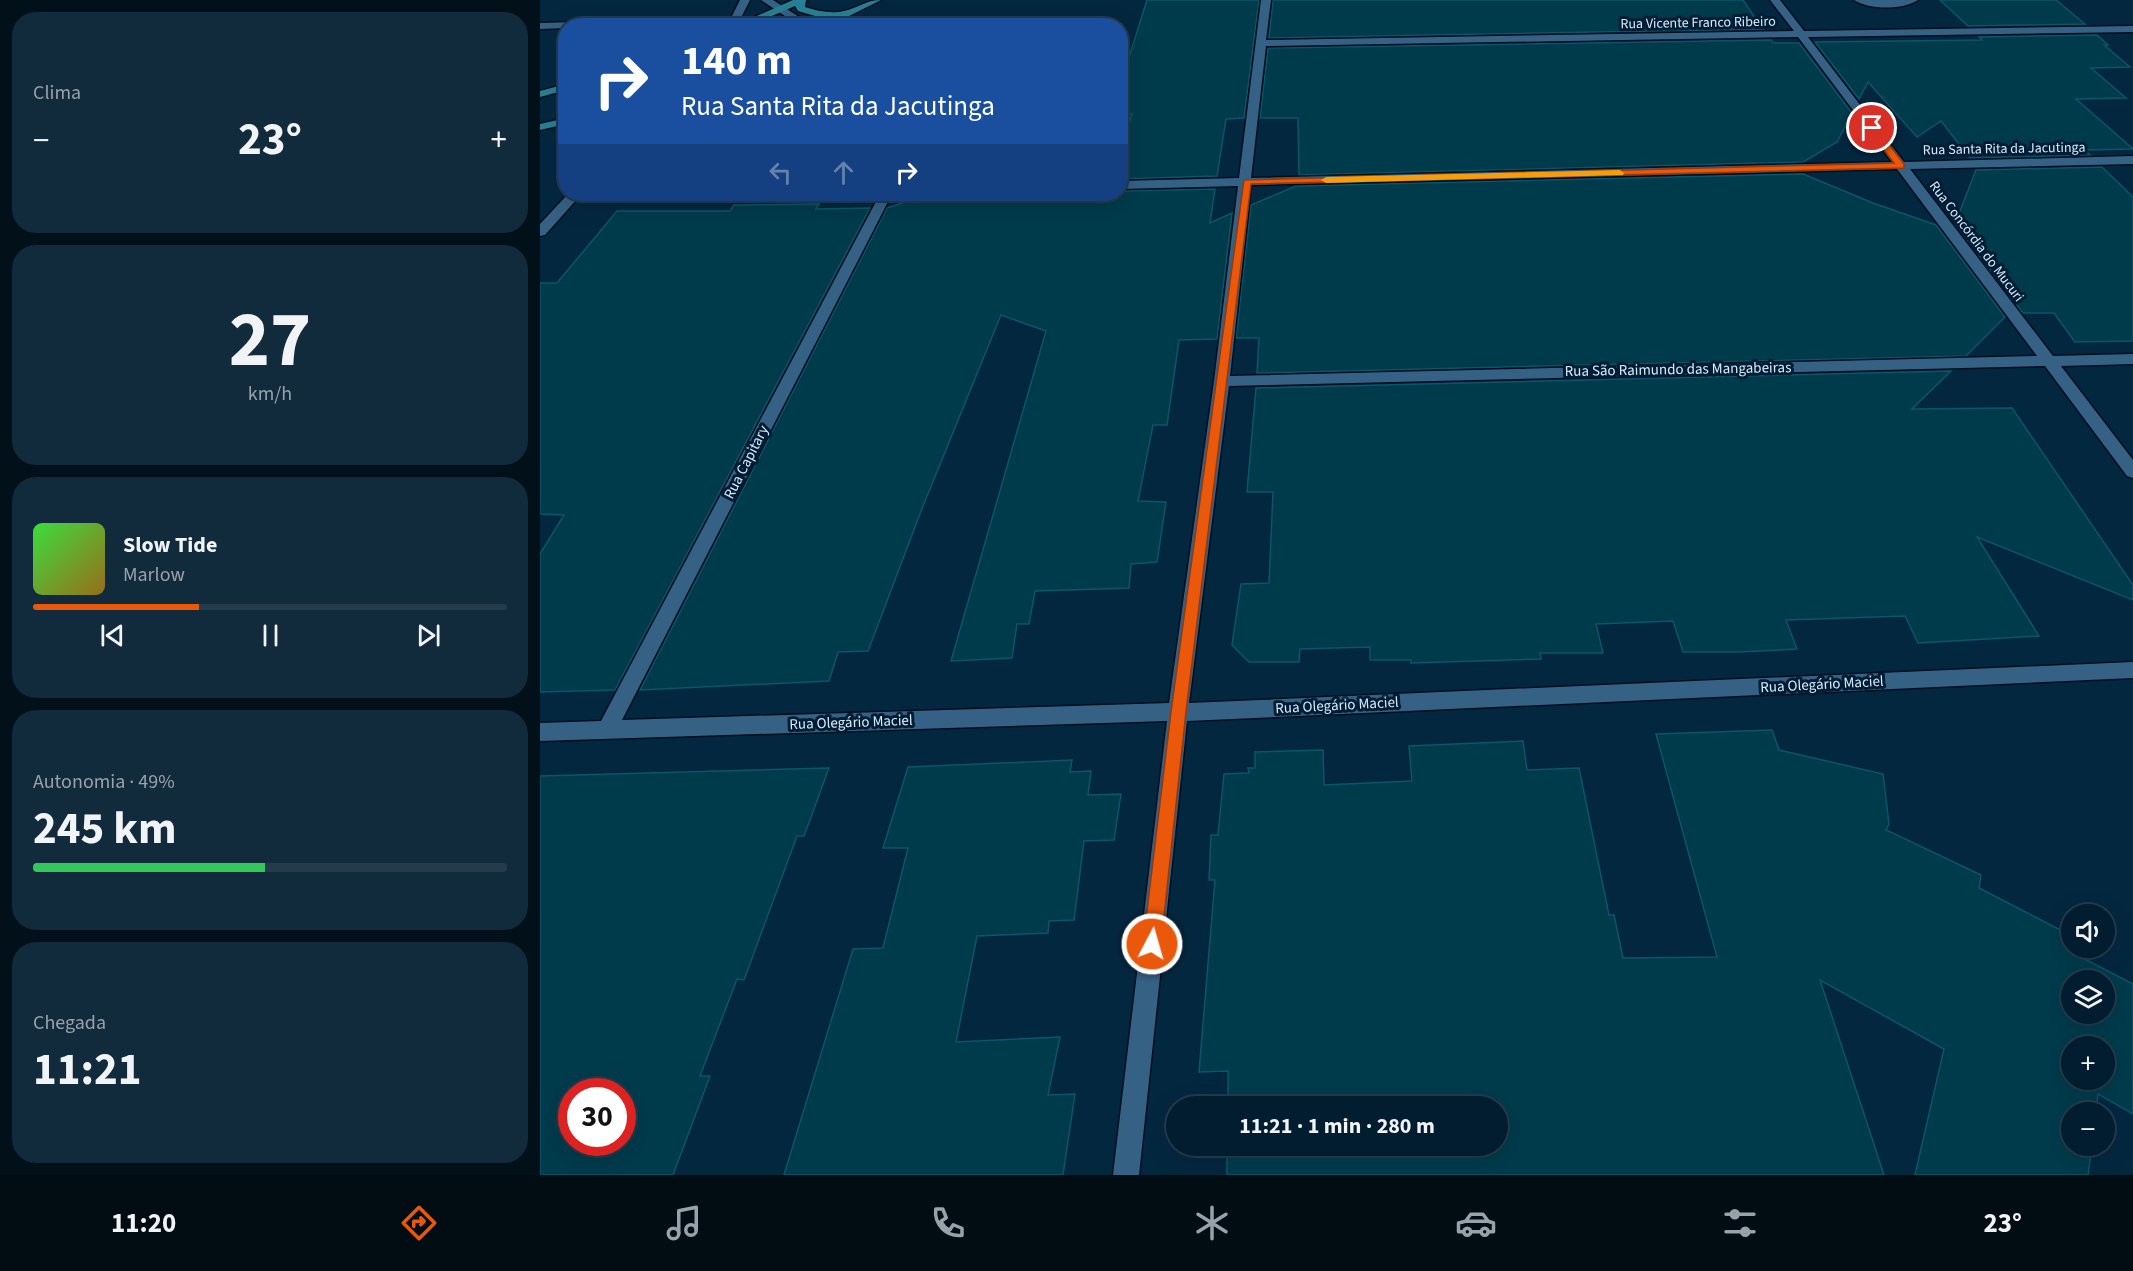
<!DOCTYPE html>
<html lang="pt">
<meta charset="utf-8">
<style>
:root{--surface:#031d30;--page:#112a3c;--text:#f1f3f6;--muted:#97a2ab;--line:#243b4c;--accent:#ea580c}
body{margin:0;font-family:"Source Sans 3",sans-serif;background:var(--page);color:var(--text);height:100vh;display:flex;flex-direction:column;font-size:22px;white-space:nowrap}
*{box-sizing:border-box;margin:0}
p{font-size:20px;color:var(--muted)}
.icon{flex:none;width:33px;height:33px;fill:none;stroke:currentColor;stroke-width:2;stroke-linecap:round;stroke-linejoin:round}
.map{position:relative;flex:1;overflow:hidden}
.sheet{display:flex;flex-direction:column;gap:12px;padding:12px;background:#02101a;width:540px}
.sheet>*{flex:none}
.top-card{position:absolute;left:18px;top:18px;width:570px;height:183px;border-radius:24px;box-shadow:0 6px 24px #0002,0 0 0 2px var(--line);background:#1a4fa0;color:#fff;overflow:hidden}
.buttons{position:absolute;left:1521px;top:904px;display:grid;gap:12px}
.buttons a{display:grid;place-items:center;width:54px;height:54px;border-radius:50%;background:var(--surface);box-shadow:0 6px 24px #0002,0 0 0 2px var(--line);font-size:30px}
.speed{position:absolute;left:18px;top:1078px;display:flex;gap:12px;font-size:30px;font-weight:700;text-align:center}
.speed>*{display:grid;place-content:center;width:78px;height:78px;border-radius:50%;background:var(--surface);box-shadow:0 6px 24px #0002,0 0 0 2px var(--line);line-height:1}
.speed .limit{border:9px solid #d22;background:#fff;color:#111}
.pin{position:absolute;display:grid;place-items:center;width:51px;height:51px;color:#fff;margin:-26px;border:3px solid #fff;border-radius:50%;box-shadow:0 2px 6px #0007}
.me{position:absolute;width:66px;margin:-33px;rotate:6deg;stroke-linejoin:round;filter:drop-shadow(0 0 4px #0008)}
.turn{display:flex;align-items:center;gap:21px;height:126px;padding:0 24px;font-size:27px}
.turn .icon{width:78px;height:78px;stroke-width:2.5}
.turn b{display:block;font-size:42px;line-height:51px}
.lanes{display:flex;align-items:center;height:57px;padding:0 24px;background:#0003;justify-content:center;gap:30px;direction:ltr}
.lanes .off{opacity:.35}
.big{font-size:45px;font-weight:700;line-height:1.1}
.sheet .widget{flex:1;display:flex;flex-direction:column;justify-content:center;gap:9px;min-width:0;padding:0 21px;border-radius:24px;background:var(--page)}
.sheet .dial{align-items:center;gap:0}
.dial b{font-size:78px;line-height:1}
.song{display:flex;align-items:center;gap:18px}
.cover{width:72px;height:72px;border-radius:9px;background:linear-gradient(135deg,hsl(120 70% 55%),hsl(40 70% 35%))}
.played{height:6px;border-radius:3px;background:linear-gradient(90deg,var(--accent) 35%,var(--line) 35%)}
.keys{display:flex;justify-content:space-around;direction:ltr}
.heat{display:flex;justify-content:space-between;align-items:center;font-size:33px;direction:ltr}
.charge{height:9px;border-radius:4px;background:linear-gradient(90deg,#34c759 49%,var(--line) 0)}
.trip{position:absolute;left:626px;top:1096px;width:342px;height:60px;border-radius:30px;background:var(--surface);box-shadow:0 6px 24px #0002,0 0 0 2px var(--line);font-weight:700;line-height:60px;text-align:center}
.menu{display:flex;height:96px;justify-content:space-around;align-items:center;background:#010c13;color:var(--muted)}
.menu .icon{width:42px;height:42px}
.menu .selected{color:var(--accent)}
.menu b{font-size:27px;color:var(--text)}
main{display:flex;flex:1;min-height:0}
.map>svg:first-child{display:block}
.building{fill:#003b4c;stroke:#0b556a;stroke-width:1.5;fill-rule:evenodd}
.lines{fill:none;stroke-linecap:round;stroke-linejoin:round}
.lane-casing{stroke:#000f20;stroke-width:3}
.street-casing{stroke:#000f20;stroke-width:3}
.secondary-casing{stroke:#000f20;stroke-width:3}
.lane{fill:#356184;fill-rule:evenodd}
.street{fill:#356184;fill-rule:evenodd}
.secondary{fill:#278195;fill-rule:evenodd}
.route{fill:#ea580c;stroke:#983908;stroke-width:1.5}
.slow{fill:#f59e0b}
.labels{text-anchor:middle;stroke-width:6;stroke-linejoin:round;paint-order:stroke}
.far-street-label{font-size:14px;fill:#d8ebfb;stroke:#001d35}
.street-label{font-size:15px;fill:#d8ebfb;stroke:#001d35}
</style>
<main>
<section class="sheet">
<div class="widget"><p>Clima</p>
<div class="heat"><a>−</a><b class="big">23°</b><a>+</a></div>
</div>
<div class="widget dial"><b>27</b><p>km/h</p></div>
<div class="widget">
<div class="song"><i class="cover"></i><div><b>Slow Tide</b><p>Marlow</p></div></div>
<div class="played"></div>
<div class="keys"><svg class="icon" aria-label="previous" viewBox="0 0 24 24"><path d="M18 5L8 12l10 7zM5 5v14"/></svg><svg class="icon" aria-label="pause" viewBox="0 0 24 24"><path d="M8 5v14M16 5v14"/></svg><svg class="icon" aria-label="next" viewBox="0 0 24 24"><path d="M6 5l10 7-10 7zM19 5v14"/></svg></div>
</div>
<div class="widget"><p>Autonomia · 49%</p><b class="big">245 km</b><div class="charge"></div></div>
<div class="widget"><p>Chegada</p><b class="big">11:21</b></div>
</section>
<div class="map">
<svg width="1593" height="1175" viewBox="0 0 1593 1175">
<rect width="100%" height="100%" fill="#042740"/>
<g class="building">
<path d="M607 0H719L704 118 686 119 677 176 580 179V155L592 114H587L589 104 580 105V86Z"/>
<path d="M733 0H1203L1223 29 729 38Z"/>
<path d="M1400 0H1516L1545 24 1428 26Z"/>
<path d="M1557 35 1568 45H1564L1590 67 1551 68 1586 98 1536 99 1593 149 1545 150 1550 155 1430 158 1401 121 1377 137 1328 82 1319 99 1275 42 1442 40 1439 37Z"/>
<path d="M1231 40 1233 43H1259L1312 113 1297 142 1263 162 759 175 758 118H720L728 48Z"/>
<path d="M1562 167 1593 197V341L1535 342 1514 313H1483L1415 224 1436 170Z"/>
<path d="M1263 174 1333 203 1396 225 1465 317 1426 356 717 373 719 338H696L711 205 756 186Z"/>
<path d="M675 189 670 223 692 213 677 339 639 340 627 425H613L598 501 626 502 617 562 591 564 589 588 495 591 489 624H477L472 658 411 661 506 331 461 315 383 506 328 651 298 652 289 681 100 690 347 208 368 201 569 197 570 194H580V191Z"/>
<path d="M279 204 276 209 330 208 75 690 0 692V554L24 515 0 514V283H17L77 211H190L194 205Z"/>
<path d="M1411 371 1372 409 1472 408 1593 585V600L1437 537 1499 636 1378 643 1365 616 1246 620 1257 649 1199 652H1143L1133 621 1056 624 1063 653H1000L1001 659 871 663V660H830V647L760 649 759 662H709L692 645 701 584 729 583 733 492H707L716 388Z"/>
<path d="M1232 730 1239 750 1343 774 1349 824 1346 830 1441 875 1439 888 1532 936V948H1538L1537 955 1593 984V1114L1558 1094 1556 1113H1532V1146H1552L1548 1175H1375L1404 1049 1280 980 1344 1175H687V1146H957V1107H688V1071L659 1072 675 880H669L671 835H678L684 774 709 773 708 768H715V752L783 750 784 785 872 781 869 746 983 741 987 770 1039 768 1069 915H1074L1083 958 1177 957 1116 734ZM1532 981H1564V1014H1532ZM1532 1047H1564V1080H1532Z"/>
<path d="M532 760 530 772 551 771 548 795 581 794 574 840 544 841 534 920 509 921 508 933 437 936 416 1042 520 1037 508 1095 535 1094 523 1175H244L313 949 343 948 368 848H343L368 767Z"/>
<path d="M289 768 264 836H257L204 980 197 979 160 1076H170L133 1175H0V776ZM32 1092H82V1143H32Z"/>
</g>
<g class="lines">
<defs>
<g id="lane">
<path d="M200 0H210L197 26H187Z"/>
<path d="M221 0H233L273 26H260Z"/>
<path d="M1314 0H1378C1363 10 1329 10 1314 0Z"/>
<path d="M110 20 154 23 159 26H26V28L0 29V23Z"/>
</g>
<g id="street">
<path d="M721 0H731L726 40 1254 31 1230 0H1240L1264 31 1593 26V32L1268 37 1364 162 1593 156V164L1370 169 1513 356 1593 354V364L1521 366 1593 460V478L1587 476 1505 366 689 386 649 703 1593 662V678L647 721 599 1175H573L627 721 0 741V723L61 721 340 194H352L82 720 629 703 674 381 698 186 580 189V181L699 178ZM1258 37 1352 162 711 178 726 46ZM1357 169 1497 356 690 376 711 185Z"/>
<path d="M28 194H111L105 198H38L5 235 0 236V224Z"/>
</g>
<g id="secondary">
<path d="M253 0H266L265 7C277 11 292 14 304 11 318 8 326 0 341 0L289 26H275L291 17 282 18 258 11 255 6 209 26H194Z"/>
<path d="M26 84V90L0 97V91Z"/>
<path d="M26 118V124L0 130V124Z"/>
</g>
</defs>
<use href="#lane" class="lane-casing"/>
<use href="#street" class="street-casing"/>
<use href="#secondary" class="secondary-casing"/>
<use href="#lane" class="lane"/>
<use href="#street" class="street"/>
<use href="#secondary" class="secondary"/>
</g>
<path class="route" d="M1329 126H1335L1364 164V168L711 184 646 712 621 944 618 950 612 952 606 950 603 944 631 712 704 180 1354 163 1327 128Z"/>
<path class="slow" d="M1080 170 1084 173 1083 175 786 183 781 180 786 177Z"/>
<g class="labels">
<g class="far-street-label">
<text transform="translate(1158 22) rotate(-1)" y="5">Rua Vicente Franco Ribeiro</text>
<text transform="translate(1464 148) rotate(-1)" y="5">Rua Santa Rita da Jacutinga</text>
<text transform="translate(1437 241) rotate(53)" y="5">Rua Concórdia do Mucuri</text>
</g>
<g class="street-label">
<text transform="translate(1138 369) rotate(-1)" y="5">Rua São Raimundo das Mangabeiras</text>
<text transform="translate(206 462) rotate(-63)" y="5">Rua Capitary</text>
<text transform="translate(1282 684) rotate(-3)" y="5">Rua Olegário Maciel</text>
<text transform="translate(797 705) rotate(-3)" y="5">Rua Olegário Maciel</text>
<text transform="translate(311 722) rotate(-2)" y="5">Rua Olegário Maciel</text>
</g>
</g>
</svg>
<div class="buttons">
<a><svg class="icon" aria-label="sound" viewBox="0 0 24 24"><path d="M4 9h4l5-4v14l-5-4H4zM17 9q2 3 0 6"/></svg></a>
<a><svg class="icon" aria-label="layers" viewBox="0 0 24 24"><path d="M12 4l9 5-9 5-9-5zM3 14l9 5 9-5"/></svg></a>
<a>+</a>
<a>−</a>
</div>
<div class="speed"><div class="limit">30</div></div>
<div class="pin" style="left:1332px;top:128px;background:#d93025"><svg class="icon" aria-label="arrive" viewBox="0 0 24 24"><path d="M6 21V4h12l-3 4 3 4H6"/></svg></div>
<svg class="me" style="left:612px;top:944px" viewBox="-20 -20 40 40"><circle r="17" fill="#ea580c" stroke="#fff" stroke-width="3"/><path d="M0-11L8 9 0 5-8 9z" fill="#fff"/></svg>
<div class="trip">11:21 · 1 min · 280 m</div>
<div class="top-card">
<div class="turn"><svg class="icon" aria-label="right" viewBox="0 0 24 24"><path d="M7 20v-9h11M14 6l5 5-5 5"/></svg><div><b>140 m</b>Rua Santa Rita da Jacutinga</div></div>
<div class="lanes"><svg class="icon off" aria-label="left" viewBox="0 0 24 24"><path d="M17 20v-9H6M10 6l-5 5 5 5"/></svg><svg class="icon off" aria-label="ahead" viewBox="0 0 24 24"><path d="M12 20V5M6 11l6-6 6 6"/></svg><svg class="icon" aria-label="right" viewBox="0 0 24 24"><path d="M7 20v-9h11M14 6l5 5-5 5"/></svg></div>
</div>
</div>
</main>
<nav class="menu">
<b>11:20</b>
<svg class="icon selected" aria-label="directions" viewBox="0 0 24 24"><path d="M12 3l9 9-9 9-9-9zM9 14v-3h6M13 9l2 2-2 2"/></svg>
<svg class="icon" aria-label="music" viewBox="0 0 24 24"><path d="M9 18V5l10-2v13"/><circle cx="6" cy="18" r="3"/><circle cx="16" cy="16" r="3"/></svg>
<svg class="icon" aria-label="phone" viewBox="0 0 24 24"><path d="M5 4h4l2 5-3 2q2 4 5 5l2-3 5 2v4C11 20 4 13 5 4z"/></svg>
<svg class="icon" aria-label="climate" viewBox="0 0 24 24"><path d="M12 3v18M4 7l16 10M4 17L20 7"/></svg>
<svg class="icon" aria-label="car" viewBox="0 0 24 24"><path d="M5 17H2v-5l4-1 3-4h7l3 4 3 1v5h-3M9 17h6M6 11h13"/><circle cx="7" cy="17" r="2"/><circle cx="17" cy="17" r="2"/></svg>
<svg class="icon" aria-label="filters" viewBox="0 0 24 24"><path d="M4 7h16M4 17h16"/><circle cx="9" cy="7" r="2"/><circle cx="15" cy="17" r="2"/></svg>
<b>23°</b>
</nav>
